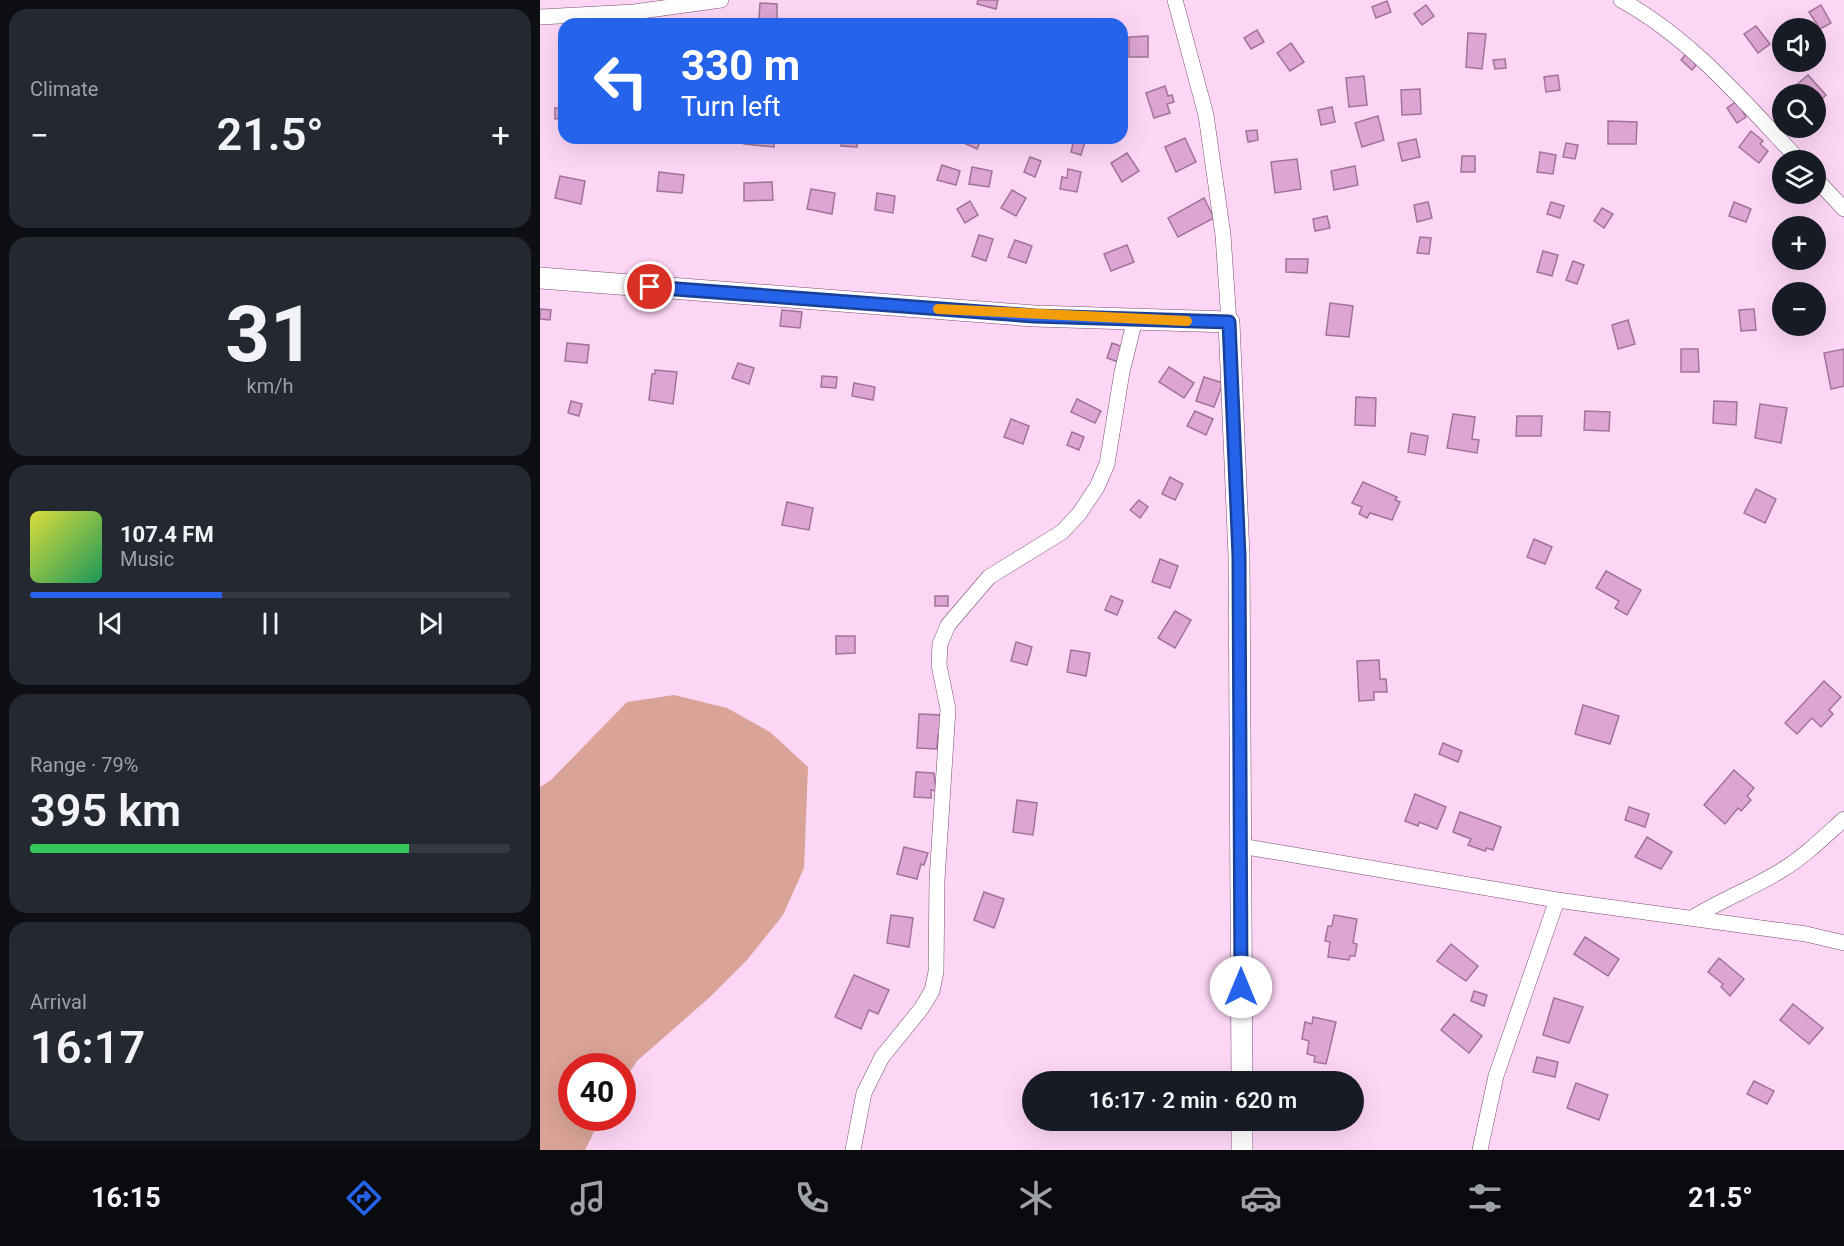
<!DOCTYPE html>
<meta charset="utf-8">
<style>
:root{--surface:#171b24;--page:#242831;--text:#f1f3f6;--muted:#9ea1a6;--line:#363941;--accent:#2563eb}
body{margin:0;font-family:Roboto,sans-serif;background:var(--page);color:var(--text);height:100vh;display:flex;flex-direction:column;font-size:22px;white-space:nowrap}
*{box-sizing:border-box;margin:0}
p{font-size:20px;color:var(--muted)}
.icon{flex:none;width:33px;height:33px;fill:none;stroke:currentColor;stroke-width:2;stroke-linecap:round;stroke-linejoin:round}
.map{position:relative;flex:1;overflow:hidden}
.sheet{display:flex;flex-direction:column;gap:9px;padding:9px;background:#0d0f14;width:540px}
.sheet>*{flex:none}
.banner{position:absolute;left:18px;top:18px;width:570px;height:126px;border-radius:18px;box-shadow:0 6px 24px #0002;background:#2563eb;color:#fff;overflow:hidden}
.fabs{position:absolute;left:1232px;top:18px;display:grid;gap:12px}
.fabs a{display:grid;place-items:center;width:54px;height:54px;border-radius:50%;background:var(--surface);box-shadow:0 6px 24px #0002;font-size:30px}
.speed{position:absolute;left:18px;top:1053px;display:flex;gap:12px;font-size:30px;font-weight:700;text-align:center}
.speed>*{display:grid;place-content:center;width:78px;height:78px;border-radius:50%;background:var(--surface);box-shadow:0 6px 24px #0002;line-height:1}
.speed .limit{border:9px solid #d22;background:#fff;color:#111}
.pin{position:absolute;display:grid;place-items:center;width:51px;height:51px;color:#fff;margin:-26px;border:3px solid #fff;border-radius:50%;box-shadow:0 2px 6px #0007}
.me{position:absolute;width:66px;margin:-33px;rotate:0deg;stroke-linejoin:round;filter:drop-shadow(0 0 4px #0008)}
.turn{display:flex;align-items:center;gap:21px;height:126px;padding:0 24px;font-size:27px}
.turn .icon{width:78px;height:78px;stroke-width:2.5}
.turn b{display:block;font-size:42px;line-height:51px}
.big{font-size:45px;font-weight:600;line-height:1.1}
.sheet .tile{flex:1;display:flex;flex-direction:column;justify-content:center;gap:9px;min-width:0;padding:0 21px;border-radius:18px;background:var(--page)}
.sheet .dial{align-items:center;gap:0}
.dial b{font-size:78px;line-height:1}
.song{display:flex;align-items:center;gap:18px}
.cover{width:72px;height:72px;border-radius:9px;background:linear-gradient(135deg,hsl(60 70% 55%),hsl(150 70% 35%))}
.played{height:6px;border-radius:3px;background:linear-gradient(90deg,var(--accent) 40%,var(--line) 40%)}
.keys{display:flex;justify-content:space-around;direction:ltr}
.heat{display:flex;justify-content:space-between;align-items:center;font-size:33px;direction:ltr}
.charge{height:9px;border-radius:4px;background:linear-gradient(90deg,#34c759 79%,var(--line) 0)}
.trip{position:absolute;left:482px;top:1071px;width:342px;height:60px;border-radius:30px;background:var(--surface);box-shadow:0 6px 24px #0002;font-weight:600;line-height:60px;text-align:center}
.tab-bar{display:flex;height:96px;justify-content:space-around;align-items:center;background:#090b0e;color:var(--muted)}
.tab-bar .icon{width:42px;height:42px}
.tab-bar .current{color:var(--accent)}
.tab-bar b{font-size:27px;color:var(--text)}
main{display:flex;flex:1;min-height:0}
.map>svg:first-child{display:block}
.green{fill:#daa397}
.building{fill:#dda5d3;stroke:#a07498;stroke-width:1.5}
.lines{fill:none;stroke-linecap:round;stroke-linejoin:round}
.street-casing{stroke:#784e71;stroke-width:16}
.secondary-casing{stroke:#784e71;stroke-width:22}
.street{stroke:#fff;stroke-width:15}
.secondary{stroke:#fff;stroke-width:21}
.route-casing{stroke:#184099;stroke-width:15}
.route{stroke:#2563eb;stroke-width:10}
.slow{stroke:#f59e0b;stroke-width:10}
</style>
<main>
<section class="sheet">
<div class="tile"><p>Climate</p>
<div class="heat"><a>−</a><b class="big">21.5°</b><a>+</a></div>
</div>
<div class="tile dial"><b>31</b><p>km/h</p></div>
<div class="tile">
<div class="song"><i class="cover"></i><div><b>107.4 FM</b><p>Music</p></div></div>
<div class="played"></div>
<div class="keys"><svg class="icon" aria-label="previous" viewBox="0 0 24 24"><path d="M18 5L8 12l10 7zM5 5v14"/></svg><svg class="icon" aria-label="pause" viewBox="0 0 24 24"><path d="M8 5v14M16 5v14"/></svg><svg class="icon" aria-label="next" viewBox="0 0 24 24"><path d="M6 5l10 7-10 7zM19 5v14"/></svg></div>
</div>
<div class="tile"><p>Range · 79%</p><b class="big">395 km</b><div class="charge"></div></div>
<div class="tile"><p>Arrival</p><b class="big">16:17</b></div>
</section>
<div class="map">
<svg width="1304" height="1150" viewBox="0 0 1304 1150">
<rect width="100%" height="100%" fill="#fdd6f6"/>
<path class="green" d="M134 695 187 708 230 732 268 767 264 868 243 915 207 960 170 997 97 1061 83 1082 82 1066H32V1118H61L45 1150H0V787L11 780 87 702Z"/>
<g class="building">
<path d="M438 0H458L456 9 437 4Z"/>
<path d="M847 1 851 12 836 18 832 7Z"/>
<path d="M220 3 237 4V19H219Z"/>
<path d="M886 5 894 16 882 25 874 14Z"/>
<path d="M1281 5 1291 23 1280 29 1269 12Z"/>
<path d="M1216 26 1230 44 1218 53 1204 34Z"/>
<path d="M717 30 724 42 711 49 704 38Z"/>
<path d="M928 33 946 34 942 69 926 67Z"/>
<path d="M608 36V57H589V37Z"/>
<path d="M751 43 764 62 750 71 737 53Z"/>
<path d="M1151 48 1162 58 1152 70 1141 60Z"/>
<path d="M965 59 966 68 955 69 953 60Z"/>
<path d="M1018 75 1020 90 1006 92 1004 77Z"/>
<path d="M1268 75 1286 95 1275 106V94H1263L1255 86Z"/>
<path d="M824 76 827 105 809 107 806 78Z"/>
<path d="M625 86 628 96 632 95 634 102 627 104 630 113 614 118 606 93Z"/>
<path d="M880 89 881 114 862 115 861 90Z"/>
<path d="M1197 101 1206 117 1197 123 1187 108Z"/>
<path d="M792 107 795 122 781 125 778 110Z"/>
<path d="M15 108H24V118L15 119Z"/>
<path d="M838 116 844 140 822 147 815 123Z"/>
<path d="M1068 121 1097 122 1096 144H1068Z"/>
<path d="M717 130 718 140 708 142 706 131Z"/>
<path d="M1211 131 1223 141 1220 144 1228 151 1219 163 1199 147Z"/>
<path d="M204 138H235L234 147 204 144Z"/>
<path d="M302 138H318L317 147 301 146Z"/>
<path d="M426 138H442L437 149 424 143Z"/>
<path d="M645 138 656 162 636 172 625 147Z"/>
<path d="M534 139 545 142 541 155 531 152Z"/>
<path d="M876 139 880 157 862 161 858 143Z"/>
<path d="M1026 143 1038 145 1035 159 1023 157Z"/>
<path d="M1000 152 1016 155 1013 174 997 172Z"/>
<path d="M587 153 599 171 582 182 571 163Z"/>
<path d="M922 156H935V172H921Z"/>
<path d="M490 157 501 161 495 177 484 172Z"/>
<path d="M757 159 761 189 735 193 731 162Z"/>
<path d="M402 165 420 171 416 185 397 180Z"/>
<path d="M815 166 818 185 794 190 791 171Z"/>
<path d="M432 167 452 171 449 187 429 184Z"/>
<path d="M528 169 541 172 537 192 520 189 522 177 527 178Z"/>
<path d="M119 172 144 175 142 193 117 191Z"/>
<path d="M20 176 45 181 41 204 15 198Z"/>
<path d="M232 182 233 200 204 201V183Z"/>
<path d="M271 189 295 193 292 214 267 209Z"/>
<path d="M472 190 486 198 476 216 461 208Z"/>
<path d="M337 193 355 196 353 213 335 210Z"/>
<path d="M664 198 674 218 638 237 628 218Z"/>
<path d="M430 201 438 215 425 223 417 209Z"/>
<path d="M888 202 892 218 877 222 874 205Z"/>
<path d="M1011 202 1024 206 1020 218 1007 214Z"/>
<path d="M1194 202 1211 209 1206 222 1189 216Z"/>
<path d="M1062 208 1073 214 1064 228 1054 221Z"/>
<path d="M787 216 790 228 775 231 773 219Z"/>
<path d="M439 235 453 239 446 261 432 256Z"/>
<path d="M880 237 891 238 889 254 877 253Z"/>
<path d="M475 240 492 246 486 263 468 257Z"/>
<path d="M587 245 594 262 571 271 564 254Z"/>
<path d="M1003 251 1018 255 1012 276 997 272Z"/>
<path d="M746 259H768L767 273 746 272Z"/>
<path d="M1033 261 1044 265 1037 284 1026 280Z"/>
<path d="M790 303 813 306 809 337 786 335Z"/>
<path d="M0 309 11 310 10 320 0 319Z"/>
<path d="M1214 309 1216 330 1201 331 1199 310Z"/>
<path d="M242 310 262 312 260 328 240 326Z"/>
<path d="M1088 320 1095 344 1078 349 1072 325Z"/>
<path d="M27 343 49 345 47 363 25 361Z"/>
<path d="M572 343 583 347 578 362 567 358Z"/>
<path d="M1141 349H1158L1159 372H1141Z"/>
<path d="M1304 349V386L1291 389 1284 353Z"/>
<path d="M198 363 214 368 209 384 192 378Z"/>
<path d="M629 367 654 383 644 398 619 382Z"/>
<path d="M115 370 137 372 133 404 109 400 112 374H115Z"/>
<path d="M282 376 297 377 296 388 281 387Z"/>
<path d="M664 377 683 383 674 407 656 401Z"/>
<path d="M314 383 335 387 333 400 312 396Z"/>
<path d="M816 397 836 398 835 426 815 425Z"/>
<path d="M537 399 561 411 555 423 531 412Z"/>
<path d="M31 401 42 404 39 416 28 413Z"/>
<path d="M1174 401 1197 402 1196 425 1173 423Z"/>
<path d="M1220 404 1247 408 1241 443 1215 438Z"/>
<path d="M655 411 673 419 666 435 647 426Z"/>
<path d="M1045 411 1070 412 1069 431 1044 430Z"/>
<path d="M913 414 935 417 932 439 939 440 937 453 907 448Z"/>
<path d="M977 416H1002L1001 436H976Z"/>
<path d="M471 419 489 426 483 444 464 437Z"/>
<path d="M532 432 544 437 539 450 527 445Z"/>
<path d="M871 433 888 436 885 455 868 452Z"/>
<path d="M630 477 643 484 635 500 622 494Z"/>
<path d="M823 482 857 497 855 500 860 502 852 520 830 513 827 518 819 514 822 507 812 503Z"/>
<path d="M1216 489 1236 499 1225 523 1204 513Z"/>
<path d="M599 500 608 507 600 518 590 510Z"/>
<path d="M247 502 273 508 269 530 242 525Z"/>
<path d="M994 539 1012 547 1005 564 987 557Z"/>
<path d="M620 559 638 566 630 588 612 582Z"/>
<path d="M1066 571 1101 590 1087 615 1075 608 1079 601 1056 588Z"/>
<rect x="395" y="596" width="13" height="10"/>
<path d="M571 596 583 601 577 615 565 610Z"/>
<path d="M635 611 651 620 635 648 618 638Z"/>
<path d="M296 636H315V653L296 654Z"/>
<path d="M476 642 492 647 487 665 471 661Z"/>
<path d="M531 650 550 653 546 676 527 672Z"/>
<path d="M839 660 840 679H846L847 692H834V700L819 701 817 661Z"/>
<path d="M1284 681 1301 697 1289 710 1293 714 1281 727 1272 718 1257 734 1245 723Z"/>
<path d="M1043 705 1079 716 1070 744 1035 734Z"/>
<path d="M379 714 402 715 401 735H398L397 749 377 748Z"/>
<path d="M903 743 922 751 918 762 899 754Z"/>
<path d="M1194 770 1214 788 1207 796 1211 800 1201 811 1198 808 1185 824 1164 805Z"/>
<path d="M376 772 394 773 396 791 391 790V798L374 797Z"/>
<path d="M875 794 906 807 897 829 879 822 878 826 865 821Z"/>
<path d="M477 800 497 803 493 835 473 832Z"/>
<path d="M1089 807 1109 814 1105 827 1085 820Z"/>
<path d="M920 812 961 827 953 850 947 848 945 851 928 845 931 839 913 832Z"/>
<path d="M1107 837 1132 852 1121 869 1095 857Z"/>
<path d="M364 847 388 853 384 865 381 864 377 879 357 874Z"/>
<path d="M444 892 464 899 454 928 434 920Z"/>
<path d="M351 915 373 918 369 947 347 943Z"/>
<path d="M794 915 817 919 813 943 817 944 815 956H810L809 960 788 957 790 942 785 941 788 926H792Z"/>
<path d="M1045 937 1079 959 1068 976 1034 954Z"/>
<path d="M911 944 938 966 926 981 897 961Z"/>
<path d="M1179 958 1204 979 1190 996 1181 987 1183 984 1168 972Z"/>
<path d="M314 975 349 990 338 1014 329 1010 321 1029 295 1017Z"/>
<path d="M934 991 947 995 944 1006 931 1001Z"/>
<path d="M1014 998 1043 1007 1029 1043 1003 1035Z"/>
<path d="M1253 1004 1283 1028 1269 1044 1240 1020Z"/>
<path d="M914 1014 942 1036 929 1053 901 1030Z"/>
<path d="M773 1017 796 1022 786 1064 774 1062 775 1056 767 1054 769 1041 762 1039 765 1022 772 1024Z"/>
<path d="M997 1057 1018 1062 1015 1077 993 1072Z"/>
<path d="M1214 1081 1234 1091 1227 1104 1207 1094Z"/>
<path d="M1036 1083 1068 1095 1059 1120 1027 1108Z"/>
</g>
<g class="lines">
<defs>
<g id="street">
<path d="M635 0 666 115 683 235 689 322"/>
<path d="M1081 0C1152 39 1204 102 1259 160"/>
<path d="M0 17 94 12 181 0"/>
<path d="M1275 178 1304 209"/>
<path d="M701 846 1017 900 1266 934 1304 943"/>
<path d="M1152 918C1181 900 1213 888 1242 870 1265 856 1284 837 1304 819"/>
<path d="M313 1150 324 1093 342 1057 381 1009 392 991 396 972 397 880 408 709 399 665 400 644 408 625 449 577 522 532 539 514 557 487 567 464 582 372 595 319"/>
<path d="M940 1150 956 1076 1017 900"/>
</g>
<g id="secondary">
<path d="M0 278 494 316 689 322 699 556 702 1082"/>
<path d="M702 1120V1150"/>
</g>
</defs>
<use href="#street" class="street-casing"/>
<use href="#secondary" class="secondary-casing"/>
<use href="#street" class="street"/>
<use href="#secondary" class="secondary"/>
</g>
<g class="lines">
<defs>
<path id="route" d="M110 287 494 316 689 322 699 556 701 987"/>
</defs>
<use href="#route" class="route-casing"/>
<use href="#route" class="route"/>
<path class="slow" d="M398 309 647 321"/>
</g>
</svg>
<div class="fabs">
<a><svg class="icon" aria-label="sound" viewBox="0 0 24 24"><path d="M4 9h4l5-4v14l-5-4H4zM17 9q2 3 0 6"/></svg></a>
<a><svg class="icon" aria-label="search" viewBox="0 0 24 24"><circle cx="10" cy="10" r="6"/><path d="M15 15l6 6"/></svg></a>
<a><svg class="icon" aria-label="layers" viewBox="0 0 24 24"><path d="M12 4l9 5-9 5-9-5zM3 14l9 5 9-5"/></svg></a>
<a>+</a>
<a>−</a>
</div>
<div class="speed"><div class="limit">40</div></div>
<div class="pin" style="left:110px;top:287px;background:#d93025"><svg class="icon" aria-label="arrive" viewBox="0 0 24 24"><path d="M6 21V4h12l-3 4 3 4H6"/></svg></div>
<svg class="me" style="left:701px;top:987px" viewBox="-20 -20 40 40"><circle r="19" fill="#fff"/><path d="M0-13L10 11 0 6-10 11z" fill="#2563eb"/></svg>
<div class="trip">16:17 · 2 min · 620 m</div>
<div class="banner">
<div class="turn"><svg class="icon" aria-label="left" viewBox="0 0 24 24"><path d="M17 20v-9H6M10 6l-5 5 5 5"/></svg><div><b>330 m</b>Turn left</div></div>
</div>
</div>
</main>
<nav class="tab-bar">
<b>16:15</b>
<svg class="icon current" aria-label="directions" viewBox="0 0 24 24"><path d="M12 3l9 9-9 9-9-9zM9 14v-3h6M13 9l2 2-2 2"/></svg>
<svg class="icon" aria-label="music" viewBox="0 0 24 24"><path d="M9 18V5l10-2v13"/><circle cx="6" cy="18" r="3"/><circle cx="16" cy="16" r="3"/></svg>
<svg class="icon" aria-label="phone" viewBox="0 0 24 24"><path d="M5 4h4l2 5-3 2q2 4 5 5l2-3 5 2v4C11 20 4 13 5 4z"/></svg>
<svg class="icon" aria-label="climate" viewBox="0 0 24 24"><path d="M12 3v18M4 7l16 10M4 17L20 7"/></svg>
<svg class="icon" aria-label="car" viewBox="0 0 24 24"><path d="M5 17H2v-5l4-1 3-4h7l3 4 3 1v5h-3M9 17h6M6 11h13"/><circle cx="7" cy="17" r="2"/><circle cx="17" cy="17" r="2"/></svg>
<svg class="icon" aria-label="filters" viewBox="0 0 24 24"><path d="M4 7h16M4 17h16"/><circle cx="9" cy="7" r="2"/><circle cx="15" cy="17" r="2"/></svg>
<b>21.5°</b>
</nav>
